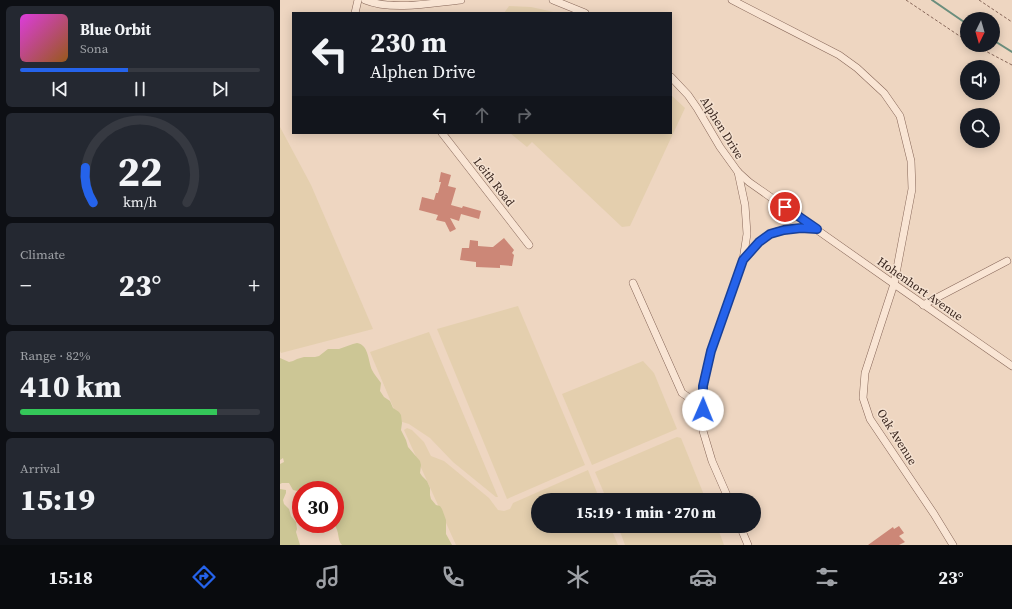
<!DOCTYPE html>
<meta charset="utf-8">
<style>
:root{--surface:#171b24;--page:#242831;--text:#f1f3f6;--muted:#9ea1a6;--line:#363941;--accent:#2563eb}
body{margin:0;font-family:"Source Serif 4",serif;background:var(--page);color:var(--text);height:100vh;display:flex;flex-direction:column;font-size:15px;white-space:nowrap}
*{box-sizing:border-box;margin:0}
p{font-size:13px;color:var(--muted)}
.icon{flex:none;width:22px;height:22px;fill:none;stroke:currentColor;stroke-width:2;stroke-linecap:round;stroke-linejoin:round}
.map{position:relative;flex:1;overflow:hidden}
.drawer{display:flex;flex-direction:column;gap:6px;padding:6px;background:#0d0f14;width:280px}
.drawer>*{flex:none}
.banner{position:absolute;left:12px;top:12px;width:380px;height:122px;border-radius:0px;box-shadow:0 2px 10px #0003;background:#171b24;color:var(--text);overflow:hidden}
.needle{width:26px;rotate:185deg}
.tools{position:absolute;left:680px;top:12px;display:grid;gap:8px}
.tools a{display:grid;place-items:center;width:40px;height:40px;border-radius:50%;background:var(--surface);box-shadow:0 2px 10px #0003;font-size:20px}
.speed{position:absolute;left:12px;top:481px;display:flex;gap:8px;font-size:20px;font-weight:700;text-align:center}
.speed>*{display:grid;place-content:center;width:52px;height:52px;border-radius:50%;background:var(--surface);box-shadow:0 2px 10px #0003;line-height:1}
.speed .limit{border:6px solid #d22;background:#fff;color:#111}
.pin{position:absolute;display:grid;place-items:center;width:34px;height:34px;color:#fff;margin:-17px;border:2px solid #fff;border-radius:50%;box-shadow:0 1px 4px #0007}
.me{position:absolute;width:44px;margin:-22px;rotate:1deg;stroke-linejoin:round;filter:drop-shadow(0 0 3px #0008)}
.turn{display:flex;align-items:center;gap:14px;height:84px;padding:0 12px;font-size:18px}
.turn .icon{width:52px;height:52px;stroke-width:2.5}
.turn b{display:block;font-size:28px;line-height:34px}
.lanes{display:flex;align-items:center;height:38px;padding:0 12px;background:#0003;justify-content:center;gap:20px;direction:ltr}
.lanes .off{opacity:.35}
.big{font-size:30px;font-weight:800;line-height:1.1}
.drawer .widget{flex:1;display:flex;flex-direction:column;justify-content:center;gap:6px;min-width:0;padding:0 14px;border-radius:6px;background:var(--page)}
.drawer .dial{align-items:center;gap:0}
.dial svg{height:104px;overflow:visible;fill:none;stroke:var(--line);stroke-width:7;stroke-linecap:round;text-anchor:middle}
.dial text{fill:var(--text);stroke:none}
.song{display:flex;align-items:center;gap:12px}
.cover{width:48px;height:48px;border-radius:6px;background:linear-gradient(135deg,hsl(300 70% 55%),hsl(30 70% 35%))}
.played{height:4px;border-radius:2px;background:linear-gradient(90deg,var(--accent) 45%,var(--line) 45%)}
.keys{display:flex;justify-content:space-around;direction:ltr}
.heat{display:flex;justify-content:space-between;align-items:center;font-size:22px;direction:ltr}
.charge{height:6px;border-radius:3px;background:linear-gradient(90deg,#34c759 82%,var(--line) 0)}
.trip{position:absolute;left:251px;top:493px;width:230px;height:40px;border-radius:20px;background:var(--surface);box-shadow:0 2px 10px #0003;font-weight:800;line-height:40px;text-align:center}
.dock{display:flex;height:64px;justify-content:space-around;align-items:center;background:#090b0e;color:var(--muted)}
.dock .icon{width:28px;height:28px}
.dock .on{color:var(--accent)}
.dock b{font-size:18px;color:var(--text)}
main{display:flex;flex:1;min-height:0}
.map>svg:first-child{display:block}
.farmland{fill:#e4cfae}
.green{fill:#ccc695}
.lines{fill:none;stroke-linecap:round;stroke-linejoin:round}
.stream{stroke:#6b8e7d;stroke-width:2}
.building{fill:#cc8777}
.minor-casing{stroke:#876759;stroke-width:8}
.path{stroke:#876759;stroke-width:1;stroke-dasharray:3 2;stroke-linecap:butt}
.minor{stroke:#f9e5d4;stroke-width:7}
.route-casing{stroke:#184099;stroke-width:10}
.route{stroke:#2563eb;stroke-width:7}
.labels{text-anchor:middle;stroke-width:3;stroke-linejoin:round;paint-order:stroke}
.street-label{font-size:12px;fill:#37241d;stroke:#f5e2d1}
</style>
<main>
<section class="drawer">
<div class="widget">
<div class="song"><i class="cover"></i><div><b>Blue Orbit</b><p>Sona</p></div></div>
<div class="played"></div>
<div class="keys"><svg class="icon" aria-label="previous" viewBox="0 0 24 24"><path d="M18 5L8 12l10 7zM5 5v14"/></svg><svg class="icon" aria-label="pause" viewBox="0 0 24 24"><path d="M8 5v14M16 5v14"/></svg><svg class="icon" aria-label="next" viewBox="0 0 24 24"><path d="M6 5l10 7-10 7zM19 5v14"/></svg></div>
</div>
<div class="widget dial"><svg viewBox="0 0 100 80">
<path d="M14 69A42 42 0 1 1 86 69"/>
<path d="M14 69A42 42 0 0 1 8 42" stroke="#2563eb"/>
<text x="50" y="56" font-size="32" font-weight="700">22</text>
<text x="50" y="72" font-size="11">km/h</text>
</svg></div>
<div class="widget"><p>Climate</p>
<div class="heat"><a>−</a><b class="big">23°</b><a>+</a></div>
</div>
<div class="widget"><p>Range · 82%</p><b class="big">410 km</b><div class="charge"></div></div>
<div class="widget"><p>Arrival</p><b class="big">15:19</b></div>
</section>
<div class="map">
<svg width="732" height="545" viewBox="0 0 732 545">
<rect width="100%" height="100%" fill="#eed6c1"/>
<g class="farmland">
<path d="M229 6 251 7 278 13H224Z"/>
<path d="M391 95 405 108 350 226 342 227 252 142 247 147 230 133H391Z"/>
<path d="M0 127 31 185 93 329 1 353 0 351Z"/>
<path d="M238 306 305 465 227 499 157 329Z"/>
<path d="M149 332 218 497H216L173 462 150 438 129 424 119 421 90 352Z"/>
<path d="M363 361 374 373 397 429 312 465 282 394Z"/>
<path d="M127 428 132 430 144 442 151 456 164 461 209 498 218 510 224 511 230 509 233 503 308 470 320 500H258V526H330L338 545H176L124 430Z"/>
<path d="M397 437 401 438 426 500H327L315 472Z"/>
<path d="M338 526H437L444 545H345Z"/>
</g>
<g class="green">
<path d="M77 343C89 345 88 361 92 370 94 374 98 379 101 383L100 391 104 397 110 401 113 408 119 412 121 415 122 423 121 430 126 440 128 447 140 461 141 465 140 473 142 476 147 481 150 488V495L151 499 156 505 160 506 162 509 166 520V534L172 545H62C57 540 60 532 54 524H55V490H21V492L13 490 9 483H2L0 484V464L4 462 3 458 0 460V358L9 362 13 361 17 359 24 357H35L39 356 48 349H59L73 344Z"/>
<path d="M0 489 6 490V493L3 500 4 504 9 509 11 516 16 522 17 529 16 532 20 545H0Z"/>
</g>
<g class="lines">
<g class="stream">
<path d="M652 0 687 24"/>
<path d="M713 40 732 52"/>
</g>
</g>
<g class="building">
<path d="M161 172 171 175 168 186 176 188 171 205 182 208 183 206 201 211 199 219 181 214 179 221 170 218 176 229 170 232 165 222 156 220 158 215 139 210 142 197 154 200 156 193H158L161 182H159Z"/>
<path d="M224 238 234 250 232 253 234 255 232 266 220 265V268L196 267V262L180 260 182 248H189L190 240 198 241V246L211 247H213Z"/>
<path d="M619 526 624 533 619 536 625 542 619 545H588L613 527 614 529Z"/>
</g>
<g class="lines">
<defs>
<g id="minor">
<path d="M85 0C112 11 152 3 181 0"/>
<path d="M273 0 305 13"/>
<path d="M452 0 559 55 577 68 604 93 620 116 631 161 632 189 614 284 585 373 583 398 590 419 654 514 673 545"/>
<path d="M75 13 78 0"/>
<path d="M391 77 408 95 417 108 440 147 458 172 469 182 614 284 732 366"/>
<path d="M162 133 249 245"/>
<path d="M464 259C471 250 479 240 489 235 503 227 521 229 536 229"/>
<path d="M353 283 402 393 417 403 423 406"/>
<path d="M643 305 727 261"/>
<path d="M449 500 432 461 423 431V386L431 351 463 260 467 234 466 219 465 205 458 172"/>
<path d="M460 526 468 545"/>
</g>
</defs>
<use href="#minor" class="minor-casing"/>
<g class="path">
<path d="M626 0 687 41"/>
<path d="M699 0 732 22"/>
<path d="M694 45 732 65"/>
</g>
<use href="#minor" class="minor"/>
</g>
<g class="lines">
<defs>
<path id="route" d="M423 410V386L431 351 463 260 479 242 490 234 504 230 521 228 537 229 505 207"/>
</defs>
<use href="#route" class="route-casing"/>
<use href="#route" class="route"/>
</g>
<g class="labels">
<g class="street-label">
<text transform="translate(442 128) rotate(58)" y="4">Alphen Drive</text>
<text transform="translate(214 182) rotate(52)" y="4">Leith Road</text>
<text transform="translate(640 289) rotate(35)" y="4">Hohenhort Avenue</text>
<text transform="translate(617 437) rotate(58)" y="4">Oak Avenue</text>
</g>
</g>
</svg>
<div class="tools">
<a><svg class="needle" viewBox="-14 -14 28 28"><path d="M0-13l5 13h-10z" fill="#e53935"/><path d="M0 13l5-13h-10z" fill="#9ea1a6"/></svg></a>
<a><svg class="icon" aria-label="sound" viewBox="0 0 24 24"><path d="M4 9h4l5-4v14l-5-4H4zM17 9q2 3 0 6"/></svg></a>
<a><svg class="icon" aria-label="search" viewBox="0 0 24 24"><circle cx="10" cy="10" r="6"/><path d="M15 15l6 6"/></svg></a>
</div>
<div class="speed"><div class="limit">30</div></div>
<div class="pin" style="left:505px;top:207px;background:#d93025"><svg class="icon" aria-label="arrive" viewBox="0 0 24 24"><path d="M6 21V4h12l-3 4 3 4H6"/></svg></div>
<svg class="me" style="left:423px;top:410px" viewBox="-20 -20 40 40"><circle r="19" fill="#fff"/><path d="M0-13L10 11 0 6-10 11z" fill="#2563eb"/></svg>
<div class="trip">15:19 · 1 min · 270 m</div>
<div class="banner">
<div class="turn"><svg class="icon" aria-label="left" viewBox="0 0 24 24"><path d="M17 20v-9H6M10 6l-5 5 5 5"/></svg><div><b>230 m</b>Alphen Drive</div></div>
<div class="lanes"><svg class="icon" aria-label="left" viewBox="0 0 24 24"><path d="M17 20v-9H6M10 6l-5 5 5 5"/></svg><svg class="icon off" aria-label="ahead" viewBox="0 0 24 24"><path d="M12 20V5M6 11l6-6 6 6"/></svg><svg class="icon off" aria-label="right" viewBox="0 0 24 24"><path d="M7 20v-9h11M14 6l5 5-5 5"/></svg></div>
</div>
</div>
</main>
<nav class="dock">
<b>15:18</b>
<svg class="icon on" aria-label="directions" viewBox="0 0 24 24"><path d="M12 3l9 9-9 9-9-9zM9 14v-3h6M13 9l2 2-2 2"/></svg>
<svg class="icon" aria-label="music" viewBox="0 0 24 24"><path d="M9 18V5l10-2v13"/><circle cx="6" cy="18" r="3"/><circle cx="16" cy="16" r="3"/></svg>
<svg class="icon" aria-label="phone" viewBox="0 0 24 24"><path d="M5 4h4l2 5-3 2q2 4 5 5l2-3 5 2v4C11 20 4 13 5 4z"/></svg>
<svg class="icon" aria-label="climate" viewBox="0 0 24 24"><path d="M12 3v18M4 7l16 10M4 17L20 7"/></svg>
<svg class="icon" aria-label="car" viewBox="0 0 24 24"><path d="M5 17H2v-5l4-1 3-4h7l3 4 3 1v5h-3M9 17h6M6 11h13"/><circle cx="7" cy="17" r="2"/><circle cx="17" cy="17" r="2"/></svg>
<svg class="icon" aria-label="filters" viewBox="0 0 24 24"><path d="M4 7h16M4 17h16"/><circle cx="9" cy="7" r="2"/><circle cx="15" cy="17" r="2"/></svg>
<b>23°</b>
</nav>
